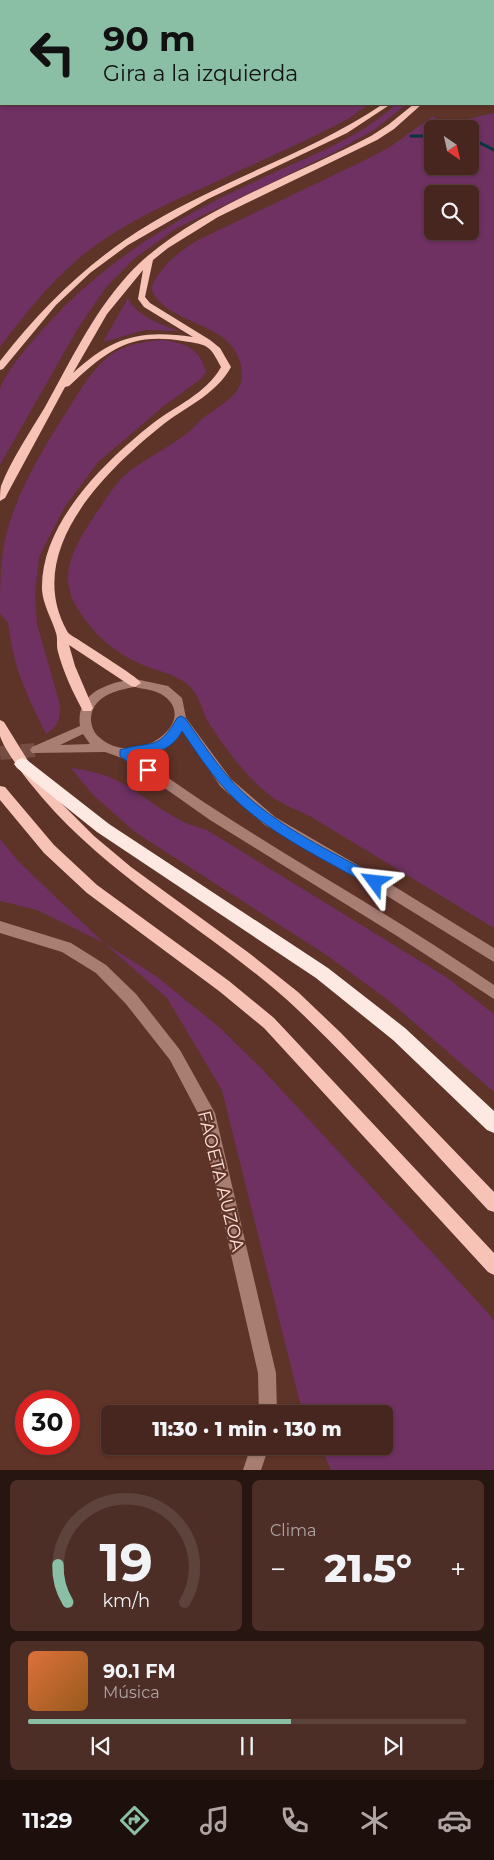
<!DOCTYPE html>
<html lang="es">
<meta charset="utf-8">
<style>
:root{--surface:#46261e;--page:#4d2e27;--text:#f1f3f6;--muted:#b0a5a4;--line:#5e433c;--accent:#8abfa5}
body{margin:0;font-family:Montserrat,sans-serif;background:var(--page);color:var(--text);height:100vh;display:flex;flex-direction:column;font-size:19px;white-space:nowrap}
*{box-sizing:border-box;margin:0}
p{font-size:16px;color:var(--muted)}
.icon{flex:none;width:28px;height:28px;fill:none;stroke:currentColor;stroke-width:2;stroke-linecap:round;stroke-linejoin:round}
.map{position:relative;height:1470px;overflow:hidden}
.sheet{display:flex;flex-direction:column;gap:10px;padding:10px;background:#261510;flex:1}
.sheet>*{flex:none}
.hud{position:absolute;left:0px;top:0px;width:495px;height:105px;box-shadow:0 1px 4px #0004,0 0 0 1px var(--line);background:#8abfa5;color:#111;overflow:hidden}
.needle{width:32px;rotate:146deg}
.fabs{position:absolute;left:424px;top:120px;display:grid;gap:10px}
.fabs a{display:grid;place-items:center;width:55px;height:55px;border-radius:8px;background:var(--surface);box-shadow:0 1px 4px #0004,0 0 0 1px var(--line);font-size:25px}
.speed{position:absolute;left:15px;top:1390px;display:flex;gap:10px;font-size:25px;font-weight:700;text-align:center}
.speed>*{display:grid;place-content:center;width:65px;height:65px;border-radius:50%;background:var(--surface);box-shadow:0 1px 4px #0004,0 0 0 1px var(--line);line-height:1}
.speed .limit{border:8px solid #d22;background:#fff;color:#111}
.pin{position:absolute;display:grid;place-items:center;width:42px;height:42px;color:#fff;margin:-21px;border-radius:10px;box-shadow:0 2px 8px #0006}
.me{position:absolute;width:55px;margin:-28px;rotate:300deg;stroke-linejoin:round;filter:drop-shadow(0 0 4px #0008)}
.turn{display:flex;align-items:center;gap:18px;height:105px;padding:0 20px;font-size:22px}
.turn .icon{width:65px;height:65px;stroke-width:2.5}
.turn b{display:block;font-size:35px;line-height:42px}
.big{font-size:38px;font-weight:800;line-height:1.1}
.sheet .card{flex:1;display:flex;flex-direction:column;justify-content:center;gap:8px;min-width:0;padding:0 18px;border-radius:8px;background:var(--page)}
.sheet .dial{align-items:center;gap:0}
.dial svg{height:130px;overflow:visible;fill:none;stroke:var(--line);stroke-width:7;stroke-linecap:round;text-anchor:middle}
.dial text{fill:var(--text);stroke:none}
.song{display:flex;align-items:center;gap:15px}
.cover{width:60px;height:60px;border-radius:8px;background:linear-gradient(135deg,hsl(20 70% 55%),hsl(30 70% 35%))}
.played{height:5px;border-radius:2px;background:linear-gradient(90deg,var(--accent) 60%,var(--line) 60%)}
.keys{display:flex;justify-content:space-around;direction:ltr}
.heat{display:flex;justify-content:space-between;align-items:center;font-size:28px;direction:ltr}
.sheet .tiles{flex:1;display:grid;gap:10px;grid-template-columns:1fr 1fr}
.card:last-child{grid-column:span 2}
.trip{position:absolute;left:101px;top:1405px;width:292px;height:50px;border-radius:8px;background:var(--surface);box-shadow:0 1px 4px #0004,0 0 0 1px var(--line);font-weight:800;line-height:50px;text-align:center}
.tab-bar{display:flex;height:80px;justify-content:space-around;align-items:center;background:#1c0f0c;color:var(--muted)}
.tab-bar .icon{width:35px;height:35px}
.tab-bar .selected{color:var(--accent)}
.tab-bar b{font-size:22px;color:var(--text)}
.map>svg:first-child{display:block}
.green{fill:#6e3162;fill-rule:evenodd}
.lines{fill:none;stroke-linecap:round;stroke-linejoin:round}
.stream{stroke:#09363f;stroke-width:3}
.minor-tunnel{stroke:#764d43;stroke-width:14;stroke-dasharray:14 7;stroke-linecap:butt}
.minor{fill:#a87e73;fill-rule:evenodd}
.major{fill:#f7c3b6;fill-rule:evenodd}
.highway{fill:#fde8e2;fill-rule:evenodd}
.route{fill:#1a73e8;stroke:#114b97}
.labels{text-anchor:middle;stroke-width:4.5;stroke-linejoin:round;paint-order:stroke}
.near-street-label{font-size:18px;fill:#fde0d9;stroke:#5e3328}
</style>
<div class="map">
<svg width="494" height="1470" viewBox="0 0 494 1470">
<rect width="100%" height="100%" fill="#5e3328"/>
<g class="green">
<path d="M0 0 359 1H1V104H369L348 119C302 143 254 164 207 186 162 206 116 227 78 259 48 285 24 315 0 347Z"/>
<path d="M396 104H407L374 130 335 152 177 228 135 258 107 286 78 328 0 465C0 449 0 401 0 389 7 369 30 344 44 328 104 261 174 219 254 182 301 159 358 140 396 104Z"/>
<path d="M494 113V928L308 815C298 811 287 806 277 800 250 783 224 747 207 720 202 710 199 697 192 689 180 675 164 673 148 667 117 655 93 635 76 606 56 572 78 541 97 512 107 498 116 481 131 470 147 458 166 449 182 437 190 432 196 425 202 419 218 406 244 396 242 372 238 319 166 328 151 288 161 266 176 254 196 241L361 162 390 147 433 116 437 119 459 121ZM432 129H470V166H432ZM432 194H470V231H432Z"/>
<path d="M128 298C136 316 162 325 179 331L145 330 103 342Z"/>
<path d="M162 340C185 343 200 348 206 372L201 379 165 405 98 462 64 508 39 557 35 594 37 624 60 705C60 720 58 726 46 734L30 701 18 671 12 648 8 622 0 614C0 587 0 557 7 531 20 486 44 447 69 408 80 390 91 371 108 357 123 345 143 341 162 340Z"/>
<path d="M71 768C124 774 135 795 178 819 186 824 197 827 207 830L446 977 494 1014V1092L388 1000 325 954 135 832 92 794Z"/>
<path d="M0 839 20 863 104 943 156 976 219 1027 262 1069 489 1314 494 1321V1470H331L320 1446H385V1414H305L299 1399 222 1090 167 998 104 943 37 910 0 901Z"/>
</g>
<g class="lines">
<g class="stream">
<path d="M411 136H432"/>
<path d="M470 138 494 150"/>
</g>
<path class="minor-tunnel" d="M0 753 36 750"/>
<g class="minor">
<path d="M367 0H374L375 1H368Z"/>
<rect x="466" y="0" width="6" height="1"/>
<rect x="486" y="0" width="6" height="1"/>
<path d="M135 679 168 686 182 698 186 718 231 779 275 817 397 888 494 948V962L387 896 265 825 221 787 182 730 165 749 140 758C254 841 379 905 494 985V999L397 936 210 820 122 758 105 752 32 753 30 750 32 747 80 726C75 693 109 682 135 679ZM135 687C143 689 154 690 161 694 204 720 135 771 99 737 94 733 92 727 91 721 90 697 116 690 135 687ZM83 734 90 744 60 745Z"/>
<path d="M0 921 71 943 106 965 136 994 180 1050 215 1113 276 1373 277 1414H259L258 1373 199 1115 170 1060 126 1004 96 973 62 952 0 933Z"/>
<path d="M251 1446H269L261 1470H243Z"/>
</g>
<g class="major">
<rect x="413" y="0" width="6" height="1"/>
<rect x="425" y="0" width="6" height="1"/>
<path d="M383 104H391L347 133 208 199 128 245 90 273 56 305 3 369 0 370V361C59 286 117 236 204 195 264 165 327 142 383 104Z"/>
<path d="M414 104H422L394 129 377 140 218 217 168 248 153 260 145 297 150 303 210 340 220 348 231 367C216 394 189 405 165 423 107 469 22 550 67 631 69 635 75 637 79 640 90 648 137 676 141 683L135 687 131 686 69 645 75 666 93 708 91 711H83C73 693 63 671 58 652 56 645 58 639 56 633 52 619 43 605 42 590 40 524 104 462 152 424 175 406 206 394 221 367 209 344 208 345 183 341 129 332 107 351 69 386L65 387 5 498 0 501C0 496 0 491 1 486 11 460 30 432 45 407 70 362 92 315 127 276 183 213 296 176 371 136L388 125ZM143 270 138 299 144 307 193 337C140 329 112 337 73 373L107 314Z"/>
<path d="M0 720 4 722 30 764 60 802 94 836 131 867 249 953 298 992 341 1033 494 1192V1212L488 1210C425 1143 364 1073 298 1010 211 929 106 879 30 783 22 773 3 747 0 736 0 731 0 725 0 720Z"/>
<path d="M0 786 5 787 54 845 97 885 229 981 274 1018 494 1253V1275L488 1272 264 1028 219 991 87 893 44 853 0 800Z"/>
</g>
<path class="highway" d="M22 758 27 760 109 824 328 968 405 1028 494 1111V1133L487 1130 393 1040 316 978 97 832 17 768 14 764 17 760Z"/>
</g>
<path class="route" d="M181 716 185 718C206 748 226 780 255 803 292 834 338 855 380 878L382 882 380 886H371C329 862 284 841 247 810 220 788 201 759 182 731 173 749 155 754 137 756L152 767V774H144L120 756V750C152 740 158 752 177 718Z"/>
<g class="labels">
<g class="near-street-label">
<text transform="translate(221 1181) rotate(76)" y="6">FAOETA AUZOA</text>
</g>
</g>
</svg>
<div class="fabs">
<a><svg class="needle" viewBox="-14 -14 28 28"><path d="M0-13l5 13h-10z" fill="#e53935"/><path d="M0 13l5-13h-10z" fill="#b0a5a4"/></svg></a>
<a><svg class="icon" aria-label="search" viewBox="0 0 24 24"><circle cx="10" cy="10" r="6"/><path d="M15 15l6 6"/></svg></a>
</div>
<div class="speed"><div class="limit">30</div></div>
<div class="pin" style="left:148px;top:770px;background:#d93025"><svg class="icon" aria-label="arrive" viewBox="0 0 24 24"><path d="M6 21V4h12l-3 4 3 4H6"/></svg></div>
<svg class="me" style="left:375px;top:882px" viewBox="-20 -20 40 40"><path d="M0-17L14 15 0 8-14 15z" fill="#1a73e8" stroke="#fff" stroke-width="4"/></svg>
<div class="trip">11:30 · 1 min · 130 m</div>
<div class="hud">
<div class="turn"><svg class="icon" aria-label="left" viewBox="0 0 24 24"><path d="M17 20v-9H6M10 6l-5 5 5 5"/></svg><div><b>90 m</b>Gira a la izquierda</div></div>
</div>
</div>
<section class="sheet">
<div class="tiles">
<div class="card dial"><svg viewBox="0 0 100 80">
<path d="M14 69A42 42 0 1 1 86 69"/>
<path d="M14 69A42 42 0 0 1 8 46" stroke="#8abfa5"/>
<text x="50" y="56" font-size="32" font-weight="700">19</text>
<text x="50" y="72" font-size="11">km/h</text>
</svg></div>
<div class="card"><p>Clima</p>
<div class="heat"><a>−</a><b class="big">21.5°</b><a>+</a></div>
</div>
<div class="card">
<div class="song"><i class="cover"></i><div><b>90.1 FM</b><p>Música</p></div></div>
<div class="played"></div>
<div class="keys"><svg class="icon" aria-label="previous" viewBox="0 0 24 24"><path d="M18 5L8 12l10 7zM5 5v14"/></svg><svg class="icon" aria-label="pause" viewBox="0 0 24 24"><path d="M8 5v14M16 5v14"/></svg><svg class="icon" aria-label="next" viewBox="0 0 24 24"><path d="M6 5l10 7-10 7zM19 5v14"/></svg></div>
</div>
</div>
</section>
<nav class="tab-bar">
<b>11:29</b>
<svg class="icon selected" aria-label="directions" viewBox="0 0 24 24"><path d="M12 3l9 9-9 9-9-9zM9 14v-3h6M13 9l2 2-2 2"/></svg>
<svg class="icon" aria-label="music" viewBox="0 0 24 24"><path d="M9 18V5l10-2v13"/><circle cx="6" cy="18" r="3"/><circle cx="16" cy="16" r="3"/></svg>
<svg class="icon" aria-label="phone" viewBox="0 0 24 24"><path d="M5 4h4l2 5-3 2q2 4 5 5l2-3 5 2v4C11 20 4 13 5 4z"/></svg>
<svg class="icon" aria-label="climate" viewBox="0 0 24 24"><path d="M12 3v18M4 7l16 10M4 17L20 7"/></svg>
<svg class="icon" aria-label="car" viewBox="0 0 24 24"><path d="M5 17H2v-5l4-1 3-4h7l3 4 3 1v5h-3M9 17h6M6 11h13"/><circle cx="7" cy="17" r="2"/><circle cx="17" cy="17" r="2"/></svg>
</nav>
